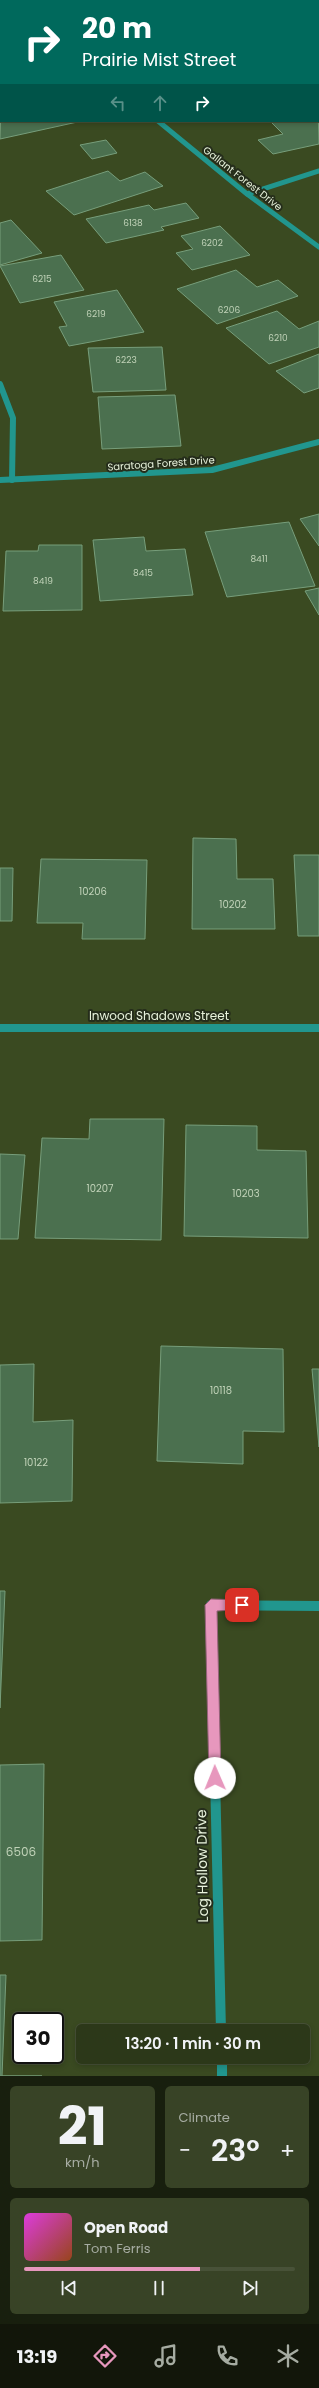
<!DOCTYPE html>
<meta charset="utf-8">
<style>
:root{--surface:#2c3819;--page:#384326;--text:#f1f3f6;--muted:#a6aca2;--line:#485238;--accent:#e797bd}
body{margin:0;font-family:Poppins,sans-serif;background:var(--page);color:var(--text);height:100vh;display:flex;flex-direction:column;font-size:15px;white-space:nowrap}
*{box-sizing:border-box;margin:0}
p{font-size:13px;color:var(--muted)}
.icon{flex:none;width:22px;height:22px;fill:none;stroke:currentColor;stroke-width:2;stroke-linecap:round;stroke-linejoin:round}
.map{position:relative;height:2076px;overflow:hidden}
.sheet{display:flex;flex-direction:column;gap:10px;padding:10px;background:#181f0e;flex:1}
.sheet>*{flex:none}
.banner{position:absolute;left:0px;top:0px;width:319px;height:122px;box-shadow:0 2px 6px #0003,0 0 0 1px var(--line);background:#00695c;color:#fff;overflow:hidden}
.speed{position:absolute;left:12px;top:2012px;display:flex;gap:8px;font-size:20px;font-weight:700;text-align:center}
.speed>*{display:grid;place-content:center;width:52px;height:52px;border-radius:50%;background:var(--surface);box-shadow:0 2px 6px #0003,0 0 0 1px var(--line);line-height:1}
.speed .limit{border:2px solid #111;border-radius:6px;background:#fff;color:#111}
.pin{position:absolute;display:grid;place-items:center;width:34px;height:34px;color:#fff;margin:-17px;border-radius:8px;box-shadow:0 2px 6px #0006}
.me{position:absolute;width:44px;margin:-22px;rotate:359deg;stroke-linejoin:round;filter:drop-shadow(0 0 3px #0008)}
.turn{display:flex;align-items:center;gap:14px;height:84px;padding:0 16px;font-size:18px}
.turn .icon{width:52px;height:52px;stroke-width:2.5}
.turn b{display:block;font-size:28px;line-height:34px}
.lanes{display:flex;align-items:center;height:38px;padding:0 16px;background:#0003;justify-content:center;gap:20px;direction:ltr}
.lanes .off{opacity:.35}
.big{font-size:30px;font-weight:600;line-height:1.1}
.sheet .widget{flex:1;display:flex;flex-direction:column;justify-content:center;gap:6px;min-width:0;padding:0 14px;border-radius:6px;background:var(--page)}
.sheet .dial{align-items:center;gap:0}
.dial b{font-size:52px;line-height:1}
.song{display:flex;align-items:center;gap:12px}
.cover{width:48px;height:48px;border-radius:6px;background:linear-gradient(135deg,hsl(300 70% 55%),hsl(20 70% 35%))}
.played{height:4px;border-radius:2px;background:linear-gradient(90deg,var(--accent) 65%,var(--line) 65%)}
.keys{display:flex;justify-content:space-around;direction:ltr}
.heat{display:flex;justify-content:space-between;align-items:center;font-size:22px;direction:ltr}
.sheet .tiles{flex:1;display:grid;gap:10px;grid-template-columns:1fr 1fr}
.widget:last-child{grid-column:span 2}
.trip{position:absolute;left:76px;top:2024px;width:234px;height:40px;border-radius:6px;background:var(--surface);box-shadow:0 2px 6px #0003,0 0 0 1px var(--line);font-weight:600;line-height:40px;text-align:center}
.dock{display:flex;height:64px;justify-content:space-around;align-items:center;background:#12160a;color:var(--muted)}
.dock .icon{width:28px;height:28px}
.dock .selected{color:var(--accent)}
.dock b{font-size:18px;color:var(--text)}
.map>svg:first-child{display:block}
.building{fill:#4b704f;stroke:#779e7b}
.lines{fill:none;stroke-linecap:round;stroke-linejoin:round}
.street-far3{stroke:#21968e;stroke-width:5}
.street-far2{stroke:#21968e;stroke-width:6}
.street-far1{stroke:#21968e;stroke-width:8}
.street{stroke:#21968e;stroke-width:10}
.route{fill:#e797bd;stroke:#96627b}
.labels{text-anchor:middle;stroke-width:4;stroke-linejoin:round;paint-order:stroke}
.far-number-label{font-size:9px;fill:#c0d2b8}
.far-street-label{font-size:10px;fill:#e7f2db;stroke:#252d1b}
.number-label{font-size:10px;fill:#c0d2b8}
.street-label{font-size:12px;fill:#e7f2db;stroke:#252d1b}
.near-number-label{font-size:12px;fill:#c0d2b8}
.near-street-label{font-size:14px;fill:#e7f2db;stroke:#252d1b}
</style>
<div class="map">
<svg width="319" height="2076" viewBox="0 0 319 2076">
<rect width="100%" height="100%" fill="#3a4a21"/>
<g class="building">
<path d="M318 106 319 144 273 154 258 140 283 134 270 121H318Z"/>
<path d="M1 107V121H82L0 139Z"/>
<path d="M106 140 117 153 92 159 80 145Z"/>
<path d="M108 171 120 181 145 172 163 186 74 215 46 191Z"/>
<path d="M186 203 199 218 161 227 164 230 106 243 86 219 149 205 154 210Z"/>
<path d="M11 220 42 253 0 265V223Z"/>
<path d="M220 226 250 255 192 270 176 253 193 249 181 236Z"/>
<path d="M61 255 84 290 20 303 0 266Z"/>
<path d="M236 270 257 287 278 280 298 296 217 324 177 289Z"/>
<path d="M117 290 144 332 69 346 59 327 67 326 54 302Z"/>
<path d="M277 311 299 329 319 321V347L269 364 226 328Z"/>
<path d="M162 347 166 390 93 392 88 348Z"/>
<path d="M319 354V388L304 393 276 371Z"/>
<path d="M175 395 181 446 102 449 98 397Z"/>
<path d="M319 514V546L300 519Z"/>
<path d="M289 522 315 586 227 597 205 532Z"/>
<path d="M144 537 146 551 185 549 193 595 100 601 93 540Z"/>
<path d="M39 545H82V610L3 611 6 551H38Z"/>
<path d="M319 588V615L305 591Z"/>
<path d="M193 838 236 839 237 879H273L275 929H192Z"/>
<path d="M294 855H319V936H298Z"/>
<path d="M41 859 147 860 145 939H82L83 923H37Z"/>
<path d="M0 868H13L12 921H0Z"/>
<path d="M90 1119H164L161 1240 35 1238 42 1138 89 1139Z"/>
<path d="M186 1125 257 1126V1150L306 1151 308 1238 184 1236Z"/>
<path d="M0 1154 25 1155 18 1239H0Z"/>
<path d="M161 1346 283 1349 284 1432 243 1431V1464L157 1461Z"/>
<path d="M34 1364 33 1422 73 1420 72 1501 0 1503V1365Z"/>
<path d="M312 1369H319V1447Z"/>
<path d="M0 1591H5L0 1708Z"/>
<path d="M44 1764 42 1940 0 1941V1765Z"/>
<path d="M0 1975H6L2 2076H42H0Z"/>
</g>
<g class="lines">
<g class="street-far3">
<path d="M158 121 247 194 319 247"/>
<path d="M247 194 319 171"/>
</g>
<g class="street-far2">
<path d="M0 384 13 418 12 480"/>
<path d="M0 480 212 470 319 442"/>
</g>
<path class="street-far1" d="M0 1028H319"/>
<g class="street">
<path d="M221 2031 211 1605 319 1606"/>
<path d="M222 2057V2076"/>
</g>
</g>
<path class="route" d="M211 1599 242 1600 246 1601 248 1605 246 1609 217 1611 221 1778 219 1783 215 1784 211 1783 209 1778 205 1605Z"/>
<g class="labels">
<g class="far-number-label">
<text x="133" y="226">6138</text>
<text x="212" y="246">6202</text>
<text x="42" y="282">6215</text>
<text x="229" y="313">6206</text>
<text x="96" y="317">6219</text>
<text x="278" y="341">6210</text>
<text x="126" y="363">6223</text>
<text x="259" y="562">8411</text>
<text x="143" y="576">8415</text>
<text x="43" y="584">8419</text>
</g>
<g class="far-street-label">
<text transform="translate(243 178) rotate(38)" y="4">Gallant Forest Drive</text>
<text transform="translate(161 463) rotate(-4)" y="4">Saratoga Forest Drive</text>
</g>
<g class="number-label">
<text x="93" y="895">10206</text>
<text x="233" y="908">10202</text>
<text x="100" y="1192">10207</text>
<text x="246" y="1197">10203</text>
<text x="221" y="1394">10118</text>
<text x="36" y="1466">10122</text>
</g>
<g class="street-label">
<text x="159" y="1020">Inwood Shadows Street</text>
</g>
<g class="near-number-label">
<text x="21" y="1856">6506</text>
</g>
<g class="near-street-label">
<text transform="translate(202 1866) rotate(-91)" y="5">Log Hollow Drive</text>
</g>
</g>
</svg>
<div class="speed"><div class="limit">30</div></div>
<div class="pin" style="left:242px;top:1605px;background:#d93025"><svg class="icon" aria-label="arrive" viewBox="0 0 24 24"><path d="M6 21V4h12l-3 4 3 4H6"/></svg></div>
<svg class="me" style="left:215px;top:1778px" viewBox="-20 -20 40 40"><circle r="19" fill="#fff"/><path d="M0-13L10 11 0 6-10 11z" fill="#e797bd"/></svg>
<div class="trip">13:20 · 1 min · 30 m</div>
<div class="banner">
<div class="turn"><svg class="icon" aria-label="right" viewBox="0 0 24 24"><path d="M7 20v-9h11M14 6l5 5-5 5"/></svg><div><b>20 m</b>Prairie Mist Street</div></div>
<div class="lanes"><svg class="icon off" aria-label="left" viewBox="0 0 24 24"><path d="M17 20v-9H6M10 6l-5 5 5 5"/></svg><svg class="icon off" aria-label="ahead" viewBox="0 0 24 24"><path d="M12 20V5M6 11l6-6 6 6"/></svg><svg class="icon" aria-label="right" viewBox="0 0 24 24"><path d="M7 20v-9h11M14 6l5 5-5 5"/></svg></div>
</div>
</div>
<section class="sheet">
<div class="tiles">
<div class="widget dial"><b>21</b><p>km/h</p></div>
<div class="widget"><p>Climate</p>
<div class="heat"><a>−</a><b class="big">23°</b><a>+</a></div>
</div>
<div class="widget">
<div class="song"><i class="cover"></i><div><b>Open Road</b><p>Tom Ferris</p></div></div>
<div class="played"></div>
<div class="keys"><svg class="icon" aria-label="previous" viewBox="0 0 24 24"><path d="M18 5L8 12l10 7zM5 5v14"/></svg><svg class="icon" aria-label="pause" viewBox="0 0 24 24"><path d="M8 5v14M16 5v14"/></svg><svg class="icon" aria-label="next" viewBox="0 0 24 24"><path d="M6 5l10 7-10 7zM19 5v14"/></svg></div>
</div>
</div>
</section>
<nav class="dock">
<b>13:19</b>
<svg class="icon selected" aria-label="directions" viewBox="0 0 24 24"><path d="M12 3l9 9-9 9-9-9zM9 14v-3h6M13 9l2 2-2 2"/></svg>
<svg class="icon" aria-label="music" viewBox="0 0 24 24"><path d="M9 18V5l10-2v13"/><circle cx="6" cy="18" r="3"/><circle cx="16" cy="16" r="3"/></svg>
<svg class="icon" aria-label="phone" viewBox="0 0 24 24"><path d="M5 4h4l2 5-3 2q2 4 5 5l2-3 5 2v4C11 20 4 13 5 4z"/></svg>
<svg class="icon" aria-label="climate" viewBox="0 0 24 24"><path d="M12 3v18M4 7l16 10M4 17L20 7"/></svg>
</nav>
